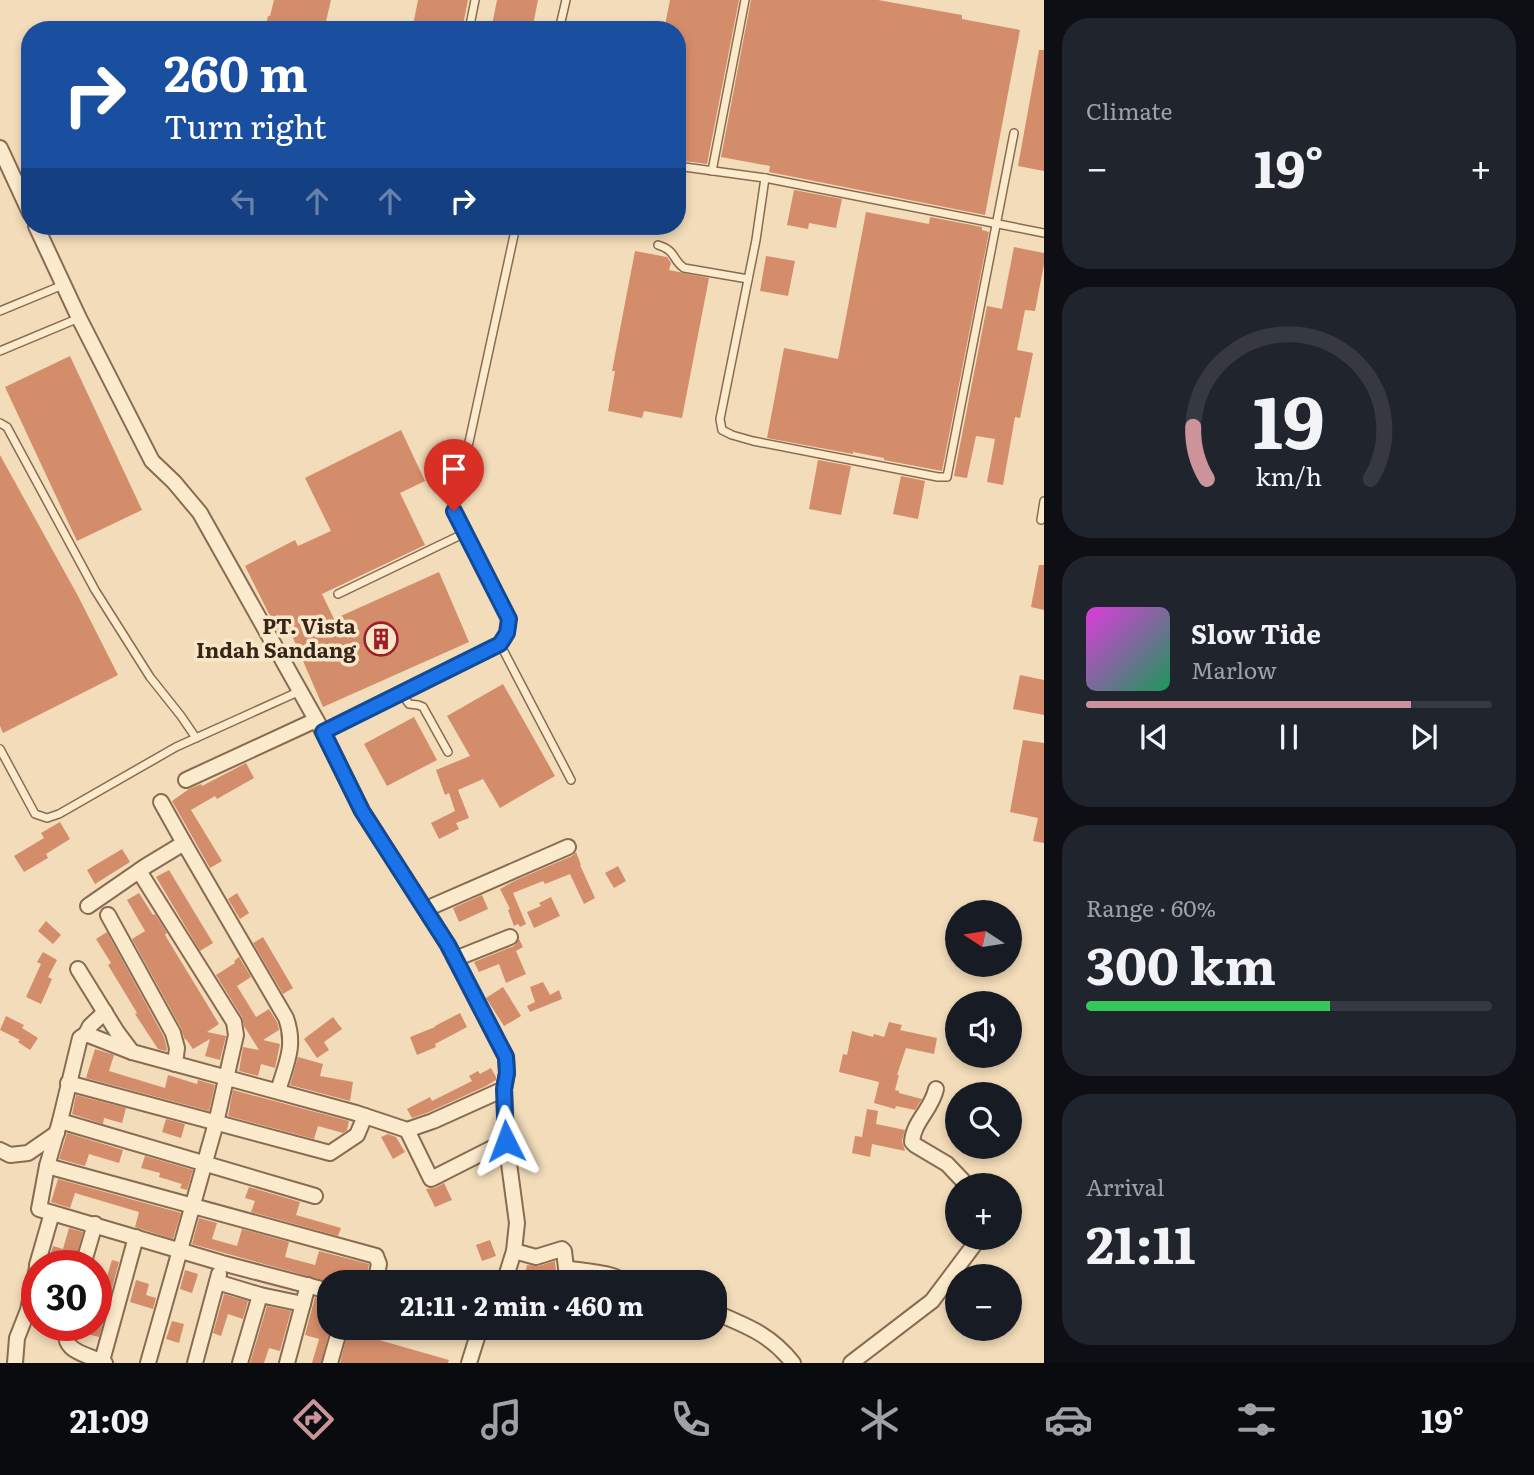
<!DOCTYPE html>
<meta charset="utf-8">
<style>
:root{--surface:#171b24;--page:#20242c;--text:#f1f3f6;--muted:#9ea1a6;--line:#363941;--accent:#cc939a}
body{margin:0;font-family:Literata,serif;background:var(--page);color:var(--text);height:100vh;display:flex;flex-direction:column;font-size:26px;white-space:nowrap}
*{box-sizing:border-box;margin:0}
p{font-size:23px;color:var(--muted)}
.icon{flex:none;width:38px;height:38px;fill:none;stroke:currentColor;stroke-width:2;stroke-linecap:round;stroke-linejoin:round}
.map{position:relative;flex:1;overflow:hidden}
.panel{display:flex;flex-direction:column;gap:18px;padding:18px;background:#0d0f14;width:490px}
.panel>*{flex:none}
.guide{position:absolute;left:21px;top:21px;width:665px;height:214px;border-radius:28px;box-shadow:0 4px 10px #0003;background:#1a4fa0;color:#fff;overflow:hidden}
.needle{width:46px;rotate:282deg}
.tools{position:absolute;left:945px;top:900px;display:grid;gap:14px}
.tools a{display:grid;place-items:center;width:77px;height:77px;border-radius:50%;background:var(--surface);box-shadow:0 4px 10px #0003;font-size:35px}
.speed{position:absolute;left:21px;top:1250px;display:flex;gap:14px;font-size:35px;font-weight:700;text-align:center}
.speed>*{display:grid;place-content:center;width:91px;height:91px;border-radius:50%;background:var(--surface);box-shadow:0 4px 10px #0003;line-height:1}
.speed .limit{border:10px solid #d22;background:#fff;color:#111}
.pin{position:absolute;display:grid;place-items:center;width:60px;height:60px;color:#fff;margin:-72px -30px;border-radius:50% 50% 50% 0;rotate:-45deg;box-shadow:0 0 7px #0007}
.pin .icon{rotate:45deg}
.me{position:absolute;width:77px;margin:-38px;rotate:357deg;stroke-linejoin:round;filter:drop-shadow(0 0 5px #0008)}
.turn{display:flex;align-items:center;gap:24px;height:147px;padding:0 28px;font-size:32px}
.turn .icon{width:91px;height:91px;stroke-width:2.5}
.turn b{display:block;font-size:49px;line-height:60px}
.lanes{display:flex;align-items:center;height:66px;padding:0 28px;background:#0003;justify-content:center;gap:35px;direction:ltr}
.lanes .off{opacity:.35}
.big{font-size:52px;font-weight:700;line-height:1.1}
.panel .widget{flex:1;display:flex;flex-direction:column;justify-content:center;gap:10px;min-width:0;padding:0 24px;border-radius:28px;background:var(--page)}
.panel .dial{align-items:center;gap:0}
.dial svg{height:182px;overflow:visible;fill:none;stroke:var(--line);stroke-width:7;stroke-linecap:round;text-anchor:middle}
.dial text{fill:var(--text);stroke:none}
.song{display:flex;align-items:center;gap:21px}
.cover{width:84px;height:84px;border-radius:10px;background:linear-gradient(135deg,hsl(300 70% 55%),hsl(150 70% 35%))}
.played{height:7px;border-radius:4px;background:linear-gradient(90deg,var(--accent) 80%,var(--line) 80%)}
.keys{display:flex;justify-content:space-around;direction:ltr}
.heat{display:flex;justify-content:space-between;align-items:center;font-size:38px;direction:ltr}
.charge{height:10px;border-radius:5px;background:linear-gradient(90deg,#34c759 60%,var(--line) 0)}
.trip{position:absolute;left:317px;top:1270px;width:410px;height:70px;border-radius:28px;background:var(--surface);box-shadow:0 4px 10px #0003;font-weight:700;line-height:70px;text-align:center}
.tabs{display:flex;height:112px;justify-content:space-around;align-items:center;background:#090b0e;color:var(--muted)}
.tabs .icon{width:49px;height:49px}
.tabs .selected{color:var(--accent)}
.tabs b{font-size:32px;color:var(--text)}
main{display:flex;flex:1;min-height:0}
.map>svg:first-child{display:block}
.building{fill:#d48d6b}
.lines{fill:none;stroke-linecap:round;stroke-linejoin:round}
.service-casing{stroke:#896b52;stroke-width:10}
.minor-casing{stroke:#896b52;stroke-width:18}
.service{stroke:#fceacc;stroke-width:7}
.minor{stroke:#fceacc;stroke-width:14}
.route-casing{stroke:#114b97;stroke-width:18}
.route{stroke:#1a73e8;stroke-width:12}
.labels{text-anchor:middle;stroke-width:7;stroke-linejoin:round;paint-order:stroke}
.poi-label{font-size:21px;font-weight:bold;fill:#372519;stroke:#f9e7c9;text-anchor:end}
</style>
<main>
<div class="map">
<svg width="1044" height="1363" viewBox="0 0 1044 1363">
<rect width="100%" height="100%" fill="#f2dcb9"/>
<g class="building">
<path d="M274 0H331L324 30H265L268 16H270Z"/>
<path d="M418 0H468L462 30H412Z"/>
<path d="M497 0H538L532 30H491Z"/>
<path d="M670 0H739L707 164 677 160V30H664Z"/>
<path d="M751 0H878L962 15V19L1020 30 985 215 769 172 770 166 721 157Z"/>
<path d="M1039 50H1044V171L1018 166Z"/>
<path d="M794 190 842 199 836 228 809 223 808 229 787 225Z"/>
<path d="M866 212 929 224 930 217 982 227V230L989 232 942 471 884 460V458L853 452V454L767 438 784 348 838 359Z"/>
<path d="M1014 247 1044 253V264L1035 311 1025 310 1017 350 1033 353 1020 418 1015 417 1003 485 987 482 995 439 976 436 967 478 954 476 987 306 1002 309Z"/>
<path d="M635 251 667 257 671 263 669 270 709 278 682 418 644 411 642 418 608 411 615 371H612Z"/>
<path d="M766 256 795 261 788 296 760 291Z"/>
<path d="M70 356 142 510 77 541 5 387Z"/>
<path d="M401 430 425 481 400 493 425 545 322 594 334 619 439 572 469 642 323 707 290 631 280 636 245 566 295 540 298 546 331 531 305 478Z"/>
<path d="M0 455 78 596 118 675 3 733 0 726Z"/>
<path d="M818 460 851 466 841 515 809 509Z"/>
<path d="M901 476 925 481 918 519 893 514Z"/>
<path d="M1039 565H1044V610L1031 607Z"/>
<path d="M1020 675 1044 680V715L1013 709Z"/>
<path d="M503 684 555 776 500 808 483 779 458 790 469 818 456 823 459 829 439 839 431 823 455 811 449 793 445 795 436 770 470 756 447 716Z"/>
<path d="M414 717 437 760 387 786 364 744Z"/>
<path d="M1023 740 1044 743V843L1033 841 1038 818 1010 812Z"/>
<path d="M246 763 254 778 217 799 215 796 191 810 222 861 210 868 172 801 189 789 201 784 202 786Z"/>
<path d="M60 822 70 839 46 854 48 858 24 872 14 856 44 838 41 833Z"/>
<path d="M122 849 130 862 95 884 87 870Z"/>
<path d="M576 852 581 865H580L595 898 584 904 570 874 545 884 543 881 513 893 526 924 520 927 518 924 514 926 508 910 510 909 500 889 514 881 572 856Z"/>
<path d="M618 866 626 881 614 888 605 873Z"/>
<path d="M169 870 213 943 200 951 156 877Z"/>
<path d="M139 893 153 915 155 914 167 933 165 935 219 1024 207 1032 226 1036 220 1060 205 1056 210 1039 193 1049 186 1039 185 1040 181 1028 132 939 145 931 127 900Z"/>
<path d="M237 893 249 913 240 919 228 899Z"/>
<path d="M482 895 488 909 459 922 453 908Z"/>
<path d="M551 897 560 916 534 928 527 912 541 906 539 903Z"/>
<path d="M46 921 61 935 53 944 38 931Z"/>
<path d="M107 932 164 1037 167 1049 166 1051 158 1049 135 1014 137 1013 108 965 111 963 96 939Z"/>
<path d="M263 937 293 988 283 994 253 943Z"/>
<path d="M519 939 523 947 516 951 526 974 506 983 499 964 479 972 474 962 514 946Z"/>
<path d="M43 952 57 960 48 977 52 979 41 1004 26 997 41 964 37 962Z"/>
<path d="M239 957 251 977 237 986 256 1017 269 1009 277 1022 279 1030 263 1040 280 1044 275 1068 261 1064 258 1076 239 1071 243 1047 259 1050 244 1026 242 1017 216 975 235 963 234 961Z"/>
<path d="M543 982 550 995 559 990 562 999 530 1012 527 1006 535 1002 530 987Z"/>
<path d="M503 987 521 1016 504 1026 486 998Z"/>
<path d="M460 1013 467 1027 435 1044 436 1047 417 1055 410 1037 435 1027V1026Z"/>
<path d="M6 1016 24 1025 22 1028 38 1038 30 1050 18 1042 20 1040 0 1030Z"/>
<path d="M333 1017 342 1029 324 1042 329 1050 317 1058 304 1039Z"/>
<path d="M889 1022 902 1025 900 1030 937 1038 934 1054 906 1048 897 1075H899L895 1090 899 1091V1093L922 1099 915 1110 896 1106 895 1109 874 1103 879 1082 839 1072 843 1054 847 1055 852 1031 873 1037 874 1034 884 1037Z"/>
<path d="M95 1049 114 1055 109 1071 165 1088 168 1075 197 1084 198 1080 215 1085 209 1111 86 1078Z"/>
<path d="M298 1057 323 1064 320 1076 353 1082 350 1101 290 1085Z"/>
<path d="M491 1068 496 1077V1080L486 1086 429 1112 412 1118 407 1109 430 1097 432 1101 472 1081 469 1076 478 1071 480 1074Z"/>
<path d="M233 1090 349 1121 347 1130 343 1133 318 1126 314 1139 228 1116Z"/>
<path d="M76 1095 126 1108 122 1123 104 1118 103 1124 72 1114Z"/>
<path d="M867 1109 878 1111 876 1124 905 1130 902 1141 905 1151 872 1144 870 1157 852 1153 855 1136 862 1137Z"/>
<path d="M166 1119 185 1124 181 1138 162 1132Z"/>
<path d="M67 1133 123 1150 119 1163 89 1154 85 1166 59 1159Z"/>
<path d="M388 1134 396 1137 405 1152 393 1159 381 1137Z"/>
<path d="M145 1156 193 1170 187 1190 180 1188 182 1184 159 1177 160 1173 141 1168Z"/>
<path d="M58 1179 181 1213 173 1239 135 1227 139 1212 75 1193 70 1208 51 1202Z"/>
<path d="M444 1183 452 1200 435 1207 426 1189 435 1188Z"/>
<path d="M249 1187 300 1202 296 1215 341 1228 338 1236 251 1212 255 1201 245 1198Z"/>
<path d="M199 1218 217 1223 212 1239 237 1246 242 1229 289 1242 285 1257 315 1265 319 1251 369 1264 366 1283H333L192 1244Z"/>
<path d="M69 1228 83 1232 74 1265H47L53 1246 63 1249Z"/>
<path d="M490 1240 496 1256 482 1261 476 1245Z"/>
<path d="M112 1260 119 1262 99 1337 76 1331V1325H96L101 1308 98 1307Z"/>
<path d="M555 1261 556 1272 560 1275 564 1277 586 1281V1283H526L528 1279 524 1277 527 1265 538 1266Z"/>
<path d="M185 1270 198 1274 192 1293 180 1289Z"/>
<path d="M136 1280 149 1284 146 1295 156 1298 153 1309 130 1302Z"/>
<path d="M224 1294 248 1301 243 1319 228 1314 221 1336 213 1333Z"/>
<path d="M315 1297 324 1300 318 1317 329 1320 330 1328 321 1363H312L319 1339 305 1335Z"/>
<path d="M267 1306 291 1311 280 1351 269 1348 264 1363H250Z"/>
<path d="M172 1321 184 1324 179 1343 166 1339Z"/>
<path d="M349 1328H360L358 1334 449 1360 448 1363H340Z"/>
</g>
<g class="lines">
<defs>
<g id="service">
<path d="M469 30 475 0"/>
<path d="M559 30 566 0"/>
<path d="M677 166 765 178 1044 233"/>
<path d="M712 171 745 0"/>
<path d="M765 178 756 240 720 419 722 430 732 435 753 441 938 477H947L1014 133"/>
<path d="M658 245C677 251 672 260 684 268L748 279"/>
<path d="M0 311 63 285"/>
<path d="M0 351 79 318"/>
<path d="M0 423 7 427 95 590 150 677 181 716 196 738"/>
<path d="M1041 520 1044 501"/>
<path d="M338 594 465 533"/>
<path d="M500 644 571 780"/>
<path d="M401 693 409 704 418 705 423 707 448 752"/>
<path d="M323 731 500 644 507 633 509 619 454 511 516 226"/>
<path d="M0 749 35 814 47 818 59 814 176 747 300 691"/>
</g>
<g id="minor">
<path d="M0 148 30 213"/>
<path d="M36 226 79 318 152 461 174 482 200 513 323 732 362 811 448 945 506 1057 507 1073 504 1089 506 1141 517 1223 514 1251 504 1283"/>
<path d="M186 780 316 720"/>
<path d="M161 802 184 843"/>
<path d="M139 871 234 1022 236 1035 216 1123 148 1363"/>
<path d="M88 906 146 866 184 843 286 1018C296 1046 286 1064 278 1091"/>
<path d="M426 909 568 847"/>
<path d="M108 915 173 1033 177 1048 175 1064"/>
<path d="M455 959 510 937"/>
<path d="M78 969 117 1032 132 1052 356 1113 407 1130 433 1121 504 1089"/>
<path d="M86 1034 90 1026 105 1012"/>
<path d="M132 1052 86 1034 80 1038 60 1121 47 1166 39 1209 222 1263 329 1291"/>
<path d="M68 1083 330 1153 357 1135 365 1116"/>
<path d="M936 1089C932 1109 913 1122 912 1142L915 1145 947 1164 967 1185"/>
<path d="M60 1121 315 1196"/>
<path d="M407 1130 431 1179 506 1141"/>
<path d="M0 1150 10 1155 28 1153 57 1133"/>
<path d="M47 1166 376 1256 379 1264 375 1283"/>
<path d="M514 1251 536 1257 562 1249 564 1251 566 1268C586 1272 610 1271 627 1283"/>
<path d="M37 1265 52 1213"/>
<path d="M83 1265 95 1224"/>
<path d="M217 1282 260 1295 240 1363"/>
<path d="M260 1295 303 1304"/>
<path d="M714 1312C747 1326 770 1334 793 1363"/>
<path d="M67 1325C60 1353 85 1353 105 1363"/>
<path d="M102 1361 136 1237"/>
<path d="M15 1363 17 1338 28 1310 37 1268"/>
<path d="M195 1363 219 1274"/>
<path d="M287 1363 308 1285"/>
<path d="M330 1363 340 1328"/>
<path d="M469 1363 480 1328"/>
<path d="M851 1363 932 1301 980 1237"/>
</g>
</defs>
<use href="#service" class="service-casing"/>
<use href="#minor" class="minor-casing"/>
<use href="#service" class="service"/>
<use href="#minor" class="minor"/>
</g>
<g class="lines">
<defs>
<path id="route" d="M454 511 509 619 507 633 500 644 323 732 362 811 448 945 506 1057 507 1073 504 1089 506 1141"/>
</defs>
<use href="#route" class="route-casing"/>
<use href="#route" class="route"/>
</g>
<defs>
<symbol id="building-ring" viewBox="-11 -11 22 22"><circle r="9.5" fill="#f9e7c9" stroke="#9e1d29" stroke-width="1.5"/><path d="M-4-6H4V6H1V3H-1V6H-4ZM-2.5-4.3h1.7v1.8h-1.7ZM.8-4.3h1.7v1.8H.8ZM-2.5-1h1.7V.8h-1.7ZM.8-1h1.7V.8H.8Z" fill="#9e1d29"/></symbol>
</defs>
<g fill-rule="evenodd">
<use href="#building-ring" x="362" y="620" width="38" height="38"/>
</g>
<g class="labels">
<g class="poi-label">
<text x="356" y="634">PT. Vista<tspan x="356" dy="24">Indah Sandang</tspan></text>
</g>
</g>
</svg>
<div class="tools">
<a><svg class="needle" viewBox="-14 -14 28 28"><path d="M0-13l5 13h-10z" fill="#e53935"/><path d="M0 13l5-13h-10z" fill="#9ea1a6"/></svg></a>
<a><svg class="icon" aria-label="sound" viewBox="0 0 24 24"><path d="M4 9h4l5-4v14l-5-4H4zM17 9q2 3 0 6"/></svg></a>
<a><svg class="icon" aria-label="search" viewBox="0 0 24 24"><circle cx="10" cy="10" r="6"/><path d="M15 15l6 6"/></svg></a>
<a>+</a>
<a>−</a>
</div>
<div class="speed"><div class="limit">30</div></div>
<div class="pin" style="left:454px;top:511px;background:#d93025"><svg class="icon" aria-label="arrive" viewBox="0 0 24 24"><path d="M6 21V4h12l-3 4 3 4H6"/></svg></div>
<svg class="me" style="left:506px;top:1141px" viewBox="-20 -20 40 40"><path d="M0-17L14 15 0 8-14 15z" fill="#1a73e8" stroke="#fff" stroke-width="4"/></svg>
<div class="trip">21:11 · 2 min · 460 m</div>
<div class="guide">
<div class="turn"><svg class="icon" aria-label="right" viewBox="0 0 24 24"><path d="M7 20v-9h11M14 6l5 5-5 5"/></svg><div><b>260 m</b>Turn right</div></div>
<div class="lanes"><svg class="icon off" aria-label="left" viewBox="0 0 24 24"><path d="M17 20v-9H6M10 6l-5 5 5 5"/></svg><svg class="icon off" aria-label="ahead" viewBox="0 0 24 24"><path d="M12 20V5M6 11l6-6 6 6"/></svg><svg class="icon off" aria-label="ahead" viewBox="0 0 24 24"><path d="M12 20V5M6 11l6-6 6 6"/></svg><svg class="icon" aria-label="right" viewBox="0 0 24 24"><path d="M7 20v-9h11M14 6l5 5-5 5"/></svg></div>
</div>
</div>
<section class="panel">
<div class="widget"><p>Climate</p>
<div class="heat"><a>−</a><b class="big">19°</b><a>+</a></div>
</div>
<div class="widget dial"><svg viewBox="0 0 100 80">
<path d="M14 69A42 42 0 1 1 86 69"/>
<path d="M14 69A42 42 0 0 1 8 46" stroke="#cc939a"/>
<text x="50" y="56" font-size="32" font-weight="700">19</text>
<text x="50" y="72" font-size="11">km/h</text>
</svg></div>
<div class="widget">
<div class="song"><i class="cover"></i><div><b>Slow Tide</b><p>Marlow</p></div></div>
<div class="played"></div>
<div class="keys"><svg class="icon" aria-label="previous" viewBox="0 0 24 24"><path d="M18 5L8 12l10 7zM5 5v14"/></svg><svg class="icon" aria-label="pause" viewBox="0 0 24 24"><path d="M8 5v14M16 5v14"/></svg><svg class="icon" aria-label="next" viewBox="0 0 24 24"><path d="M6 5l10 7-10 7zM19 5v14"/></svg></div>
</div>
<div class="widget"><p>Range · 60%</p><b class="big">300 km</b><div class="charge"></div></div>
<div class="widget"><p>Arrival</p><b class="big">21:11</b></div>
</section>
</main>
<nav class="tabs">
<b>21:09</b>
<svg class="icon selected" aria-label="directions" viewBox="0 0 24 24"><path d="M12 3l9 9-9 9-9-9zM9 14v-3h6M13 9l2 2-2 2"/></svg>
<svg class="icon" aria-label="music" viewBox="0 0 24 24"><path d="M9 18V5l10-2v13"/><circle cx="6" cy="18" r="3"/><circle cx="16" cy="16" r="3"/></svg>
<svg class="icon" aria-label="phone" viewBox="0 0 24 24"><path d="M5 4h4l2 5-3 2q2 4 5 5l2-3 5 2v4C11 20 4 13 5 4z"/></svg>
<svg class="icon" aria-label="climate" viewBox="0 0 24 24"><path d="M12 3v18M4 7l16 10M4 17L20 7"/></svg>
<svg class="icon" aria-label="car" viewBox="0 0 24 24"><path d="M5 17H2v-5l4-1 3-4h7l3 4 3 1v5h-3M9 17h6M6 11h13"/><circle cx="7" cy="17" r="2"/><circle cx="17" cy="17" r="2"/></svg>
<svg class="icon" aria-label="filters" viewBox="0 0 24 24"><path d="M4 7h16M4 17h16"/><circle cx="9" cy="7" r="2"/><circle cx="15" cy="17" r="2"/></svg>
<b>19°</b>
</nav>
